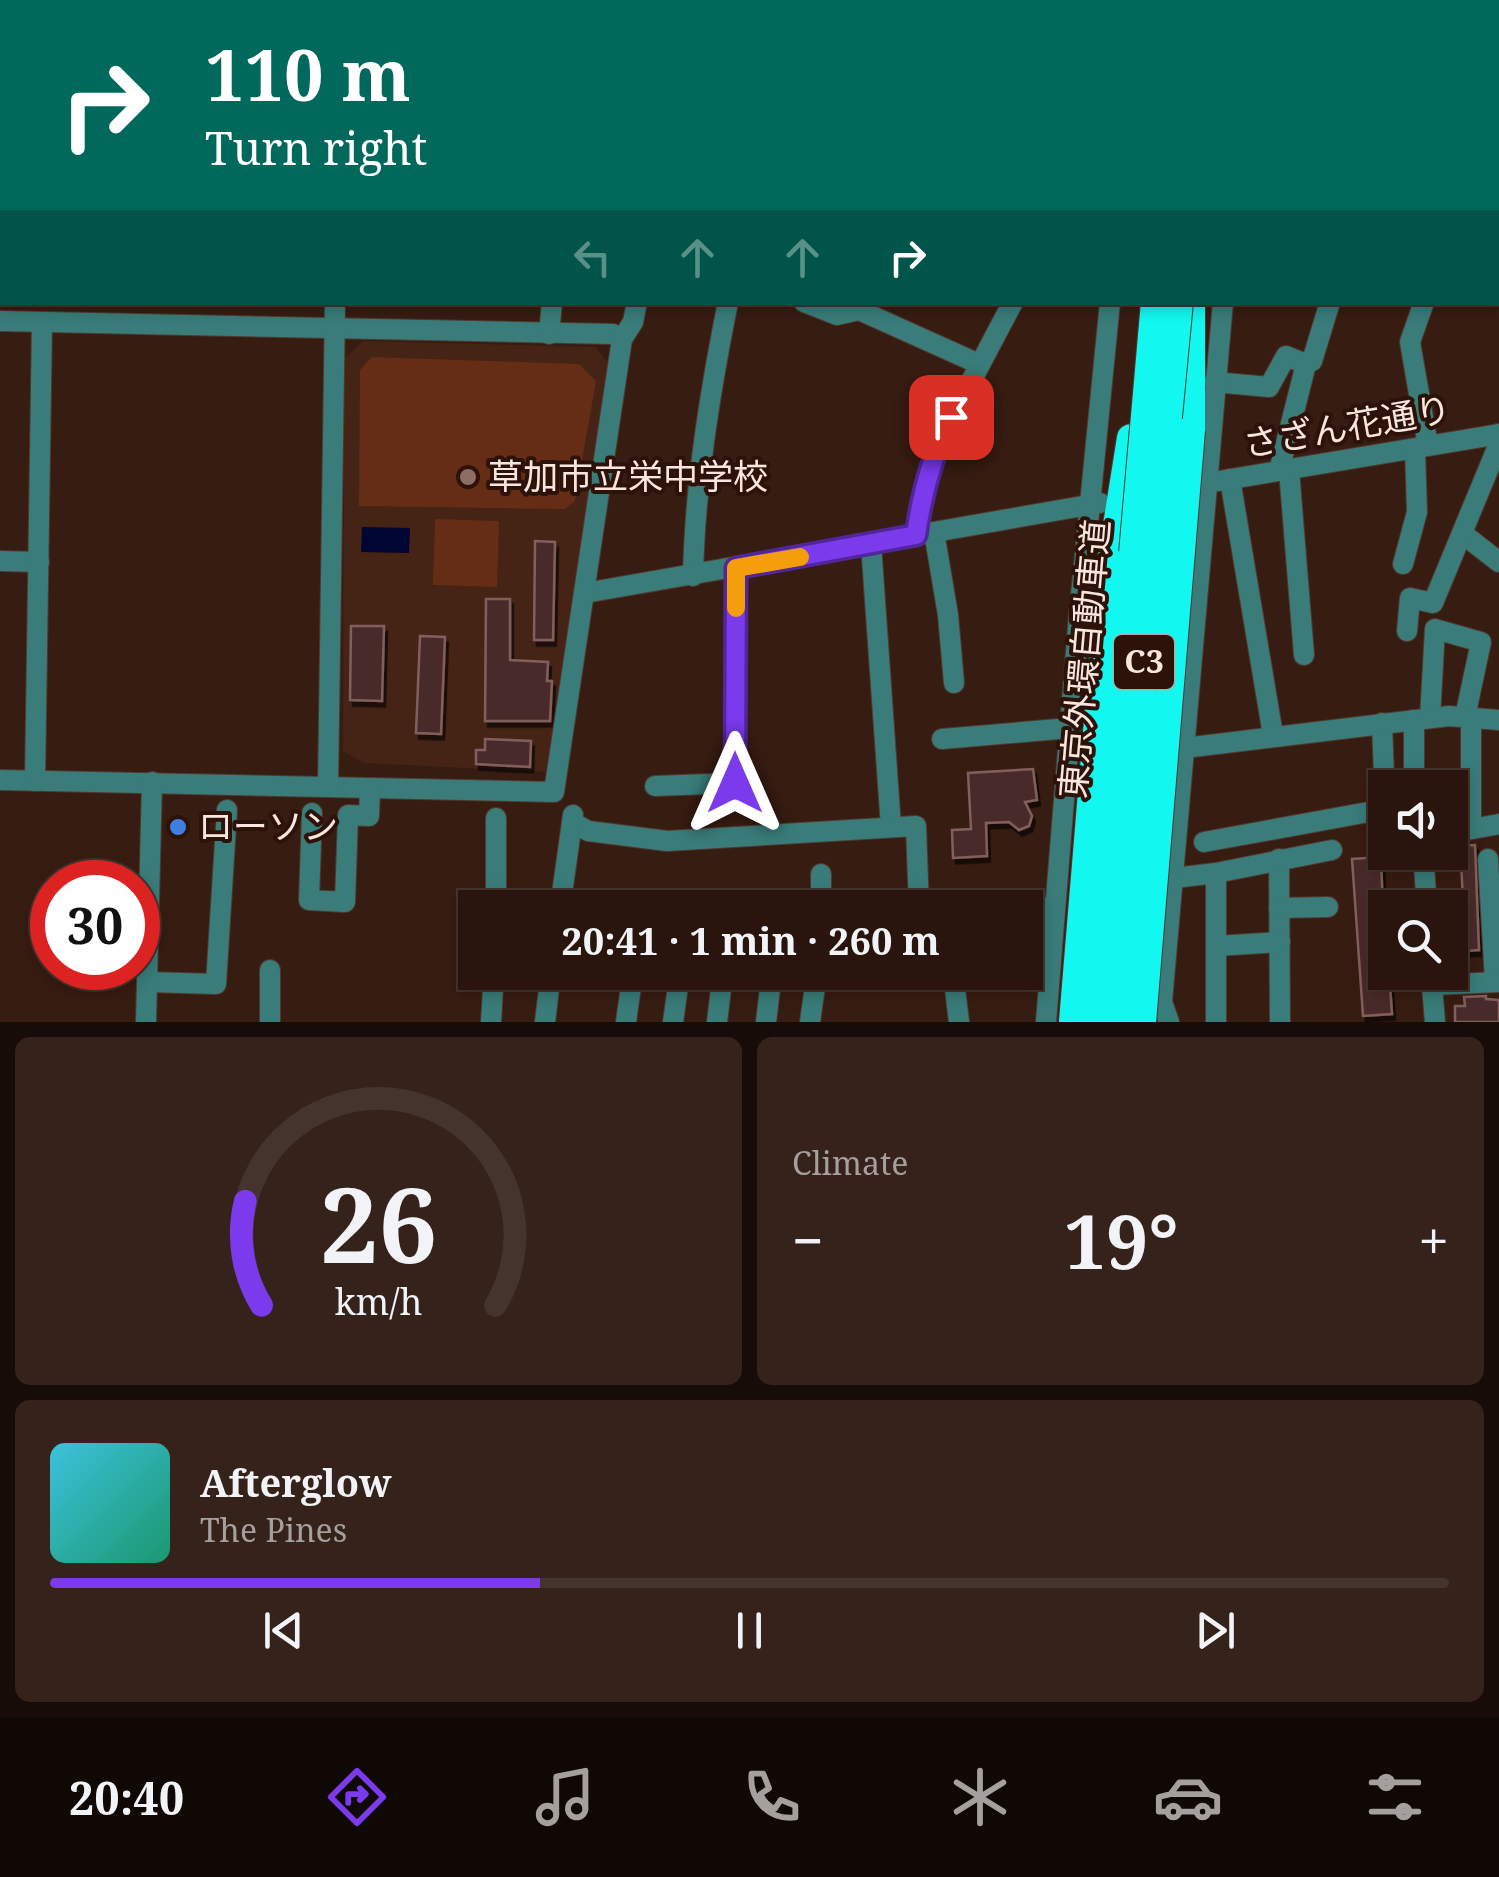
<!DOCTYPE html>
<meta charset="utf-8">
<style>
:root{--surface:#29150d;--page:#35221b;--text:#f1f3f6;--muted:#a59f9d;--line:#45342e;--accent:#7c3aed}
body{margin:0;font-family:"Noto Serif","Noto Sans JP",serif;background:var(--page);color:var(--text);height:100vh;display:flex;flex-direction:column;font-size:38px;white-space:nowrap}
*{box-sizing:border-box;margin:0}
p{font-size:32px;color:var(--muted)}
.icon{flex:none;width:55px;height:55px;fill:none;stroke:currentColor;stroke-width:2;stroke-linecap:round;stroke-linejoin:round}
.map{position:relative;height:1022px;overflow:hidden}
.side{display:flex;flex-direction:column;gap:15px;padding:15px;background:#170c07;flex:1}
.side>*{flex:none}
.top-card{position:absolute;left:0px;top:0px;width:1500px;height:305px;box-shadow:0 5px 15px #0003,0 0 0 2px var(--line);background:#00695c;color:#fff;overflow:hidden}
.tools{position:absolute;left:1368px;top:770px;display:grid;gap:20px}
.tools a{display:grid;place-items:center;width:100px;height:100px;border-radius:0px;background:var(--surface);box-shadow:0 5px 15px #0003,0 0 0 2px var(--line);font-size:50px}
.speed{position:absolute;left:30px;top:860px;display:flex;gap:20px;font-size:50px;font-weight:700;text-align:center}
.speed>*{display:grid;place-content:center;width:130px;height:130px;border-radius:50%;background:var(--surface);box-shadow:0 5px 15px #0003,0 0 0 2px var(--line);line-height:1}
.speed .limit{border:15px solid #d22;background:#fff;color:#111}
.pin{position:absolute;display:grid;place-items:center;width:85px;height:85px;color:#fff;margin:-42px;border-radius:20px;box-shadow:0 5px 15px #0006}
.me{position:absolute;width:110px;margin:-55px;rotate:0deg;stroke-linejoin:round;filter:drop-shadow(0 0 8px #0008)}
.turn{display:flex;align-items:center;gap:35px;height:210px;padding:0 40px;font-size:45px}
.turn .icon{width:130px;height:130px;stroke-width:2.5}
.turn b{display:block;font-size:70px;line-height:85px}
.lanes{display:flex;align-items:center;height:95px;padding:0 40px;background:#0003;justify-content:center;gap:50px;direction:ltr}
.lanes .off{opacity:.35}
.big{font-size:75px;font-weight:700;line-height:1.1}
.side .widget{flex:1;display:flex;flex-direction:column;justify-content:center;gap:15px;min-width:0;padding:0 35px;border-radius:15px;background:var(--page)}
.side .dial{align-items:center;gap:0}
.dial svg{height:260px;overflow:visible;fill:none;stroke:var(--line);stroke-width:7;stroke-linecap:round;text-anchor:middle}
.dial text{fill:var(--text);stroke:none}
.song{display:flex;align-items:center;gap:30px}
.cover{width:120px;height:120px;border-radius:15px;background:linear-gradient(135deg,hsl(190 70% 55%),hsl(160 70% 35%))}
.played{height:10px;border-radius:5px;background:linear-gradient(90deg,var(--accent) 35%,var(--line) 35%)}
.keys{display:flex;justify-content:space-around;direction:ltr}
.heat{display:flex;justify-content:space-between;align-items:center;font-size:55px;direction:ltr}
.side .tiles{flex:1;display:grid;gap:15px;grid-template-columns:1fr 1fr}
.widget:last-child{grid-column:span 2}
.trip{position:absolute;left:458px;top:890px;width:585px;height:100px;border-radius:0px;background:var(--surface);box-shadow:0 5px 15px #0003,0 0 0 2px var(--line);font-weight:700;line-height:100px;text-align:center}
.tab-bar{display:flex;height:160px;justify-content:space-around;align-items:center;background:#100805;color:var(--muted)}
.tab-bar .icon{width:70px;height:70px}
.tab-bar .selected{color:var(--accent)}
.tab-bar b{font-size:45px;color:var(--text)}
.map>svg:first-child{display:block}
.built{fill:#452315}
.green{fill:#652d15}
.water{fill:#000533}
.building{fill:#4a2b29;stroke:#825f5c;stroke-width:2.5;filter:url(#shadow)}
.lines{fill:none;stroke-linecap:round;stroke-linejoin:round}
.minor-casing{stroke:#52382e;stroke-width:22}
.highway-casing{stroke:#52382e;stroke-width:30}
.minor{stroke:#397c79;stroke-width:20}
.highway{stroke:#12f8f1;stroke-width:28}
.highway-bridge-casing{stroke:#52382e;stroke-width:30;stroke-linecap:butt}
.highway-bridge{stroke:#12f8f1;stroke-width:28}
.route-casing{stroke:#51269a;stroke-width:25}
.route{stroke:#7c3aed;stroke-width:18}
.slow{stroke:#f59e0b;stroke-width:18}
.education-dot{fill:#8d6e63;stroke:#2c1208;stroke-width:4}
.shop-dot{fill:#3f7fe0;stroke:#2c1208;stroke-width:4}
.labels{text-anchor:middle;stroke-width:8;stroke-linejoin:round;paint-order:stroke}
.shield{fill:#2c1208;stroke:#bba69e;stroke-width:2.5}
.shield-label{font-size:32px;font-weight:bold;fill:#f8e5de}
.street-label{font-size:35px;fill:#f8e5de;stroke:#2c1208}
.poi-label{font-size:35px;fill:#f8e5de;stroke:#2c1208;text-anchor:start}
</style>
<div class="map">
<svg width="1499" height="1022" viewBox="0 0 1499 1022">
<defs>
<filter id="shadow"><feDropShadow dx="3" dy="5.5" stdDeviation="0" flood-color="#0009"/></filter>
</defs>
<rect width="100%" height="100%" fill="#371c11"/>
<path class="built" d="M363 341 595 347 609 364 548 772 363 763 343 751 344 359Z"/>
<g class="green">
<path d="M372 357 579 364 596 381 575 501 565 509 359 506 360 370Z"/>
<path d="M435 519 499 521 497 587 433 585Z"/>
</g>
<path class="water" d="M362 527 410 528 409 553 361 552Z"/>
<g class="building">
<path d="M535 541 555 542 553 640H534Z"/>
<path d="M486 599H510V660L548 662 547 681H552L550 721H485Z"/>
<path d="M351 626H384L382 701 350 700Z"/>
<path d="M420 636 445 637 441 734 416 733Z"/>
<path d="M485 739 531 741 530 767 476 764V750H485Z"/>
<path d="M1033 769 1037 800 1025 802 1032 816 1029 826 1019 830 1009 822 986 823 987 856 953 858 952 830 971 829 968 773Z"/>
<path d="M1475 845 1479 950 1466 951 1460 846Z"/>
<path d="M1381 857 1385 972H1389L1392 1014 1363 1016 1352 859Z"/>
<path d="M1486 996V999L1499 1000V1022H1455V1006H1465L1464 997Z"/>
</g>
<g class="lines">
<defs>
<g id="minor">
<path d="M154 0 273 2"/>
<path d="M940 0 943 2"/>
<path d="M1304 0 1308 2"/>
<path d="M703 2 704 0"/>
<path d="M802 2 803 0"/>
<path d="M1148 2V0"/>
<path d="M1269 2 1270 0"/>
<path d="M1420 2V0"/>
<path d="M1498 104H1499"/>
<path d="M1498 292 1499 278"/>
<path d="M804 302 837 315 859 310 979 364"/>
<path d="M1424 302 1410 342 1428 446"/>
<path d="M0 321 613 334 622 339"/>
<path d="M549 334 552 302"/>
<path d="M1214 382 1269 387 1286 356 1306 364"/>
<path d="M1289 470 1304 655"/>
<path d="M1279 471 1306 364 1312 361 1330 302"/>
<path d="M1230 479 1273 735"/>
<path d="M1195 485 1499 434"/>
<path d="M934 532 948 615 954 683"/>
<path d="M1463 534 1499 562"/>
<path d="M916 535 923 492 938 444 1013 302"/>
<path d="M871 544 891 827"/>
<path d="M0 561 39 562"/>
<path d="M1403 564 1417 512 1415 449"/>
<path d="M693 576C695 484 710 392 728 302"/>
<path d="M585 593 1100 503"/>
<path d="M1407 631 1410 598 1433 603 1498 446V434"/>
<path d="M1430 718 1435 629 1481 642 1465 717"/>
<path d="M1382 723 1385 803"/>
<path d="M942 739 1070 728"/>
<path d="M1184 748 1449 716 1499 720"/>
<path d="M0 780 554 792 622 339 633 322 637 302"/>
<path d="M35 781 42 322"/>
<path d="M655 786 735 783 736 568"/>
<path d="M328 787 335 302"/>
<path d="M1414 788V720"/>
<path d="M312 813 309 900 345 902 348 815 369 816 370 788"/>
<path d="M572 822 588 831 667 841 916 826 919 908"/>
<path d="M1471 829V718"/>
<path d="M1450 833 1499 824"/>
<path d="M1204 842 1385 809"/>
<path d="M1423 852 1427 908"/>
<path d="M1279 859 1280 1022"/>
<path d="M1488 859 1495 982"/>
<path d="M1174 878 1216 873 1332 850"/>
<path d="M496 908V818"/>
<path d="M560 908 573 815"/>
<path d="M821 908V874"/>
<path d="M1279 908 1328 907"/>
<path d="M1025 910 1055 907"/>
<path d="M1216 946 1280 942"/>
<path d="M953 972 959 1022"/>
<path d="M1431 974 1435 1022"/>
<path d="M147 982 216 984 227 810"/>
<path d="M1432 985 1499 982"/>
<path d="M146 1022 152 782"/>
<path d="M270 1022V970"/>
<path d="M491 1022 494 972"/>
<path d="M545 1022 551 972"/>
<path d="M626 1022 632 979 667 972"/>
<path d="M673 1022 680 972"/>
<path d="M717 1022 723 972"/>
<path d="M766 1022 772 972"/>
<path d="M810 1022 817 972"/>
<path d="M1046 1022 1079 615 1110 302"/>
<path d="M1169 1022 1162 1002 1223 302"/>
<path d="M1216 1022V873"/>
</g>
<g id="highway">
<path d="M1176 2 1177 0"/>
<path d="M1218 2V0"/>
<path d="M1238 2 1239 0"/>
<path d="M1191 430V302"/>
<path d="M1111 563 1131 438"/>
</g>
</defs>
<use href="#minor" class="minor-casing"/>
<use href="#highway" class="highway-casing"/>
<use href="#minor" class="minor"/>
<use href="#highway" class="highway"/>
<defs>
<g id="highway-bridge">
<path d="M1073 1022 1111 563"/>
<path d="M1092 1022 1155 302"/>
<path d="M1116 1022 1142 688 1179 302"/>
<path d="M1142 1022 1191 430"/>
</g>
</defs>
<use href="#highway-bridge" class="highway-bridge-casing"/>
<use href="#highway-bridge" class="highway-bridge"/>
</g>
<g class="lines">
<defs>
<path id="route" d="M735 783 736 568 916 535C922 493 932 455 951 417"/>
</defs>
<use href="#route" class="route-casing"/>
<use href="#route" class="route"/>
<path class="slow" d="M736 608V568L800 557"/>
</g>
<circle class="education-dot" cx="468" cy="477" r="10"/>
<circle class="shop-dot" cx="178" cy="827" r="10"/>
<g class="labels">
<rect class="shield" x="1114" y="635" width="60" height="54" rx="8"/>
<g class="shield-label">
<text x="1144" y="673">C3</text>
</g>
<g class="street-label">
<text transform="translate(1347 427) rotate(-10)" y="12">さざん花通り</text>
<text transform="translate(1085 659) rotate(-85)" y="12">東京外環自動車道</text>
</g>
<g class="poi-label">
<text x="488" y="489">草加市立栄中学校</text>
<text x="198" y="839">ローソン</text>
</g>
</g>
</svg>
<div class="tools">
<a><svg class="icon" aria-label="sound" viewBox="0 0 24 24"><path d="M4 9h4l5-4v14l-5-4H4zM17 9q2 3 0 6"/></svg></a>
<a><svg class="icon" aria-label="search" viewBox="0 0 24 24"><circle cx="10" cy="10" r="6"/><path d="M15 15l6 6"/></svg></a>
</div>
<div class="speed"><div class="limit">30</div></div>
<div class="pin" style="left:951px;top:417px;background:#d93025"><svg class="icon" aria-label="arrive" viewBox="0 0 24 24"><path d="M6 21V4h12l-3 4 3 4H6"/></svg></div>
<svg class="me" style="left:735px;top:783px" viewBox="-20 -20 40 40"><path d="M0-17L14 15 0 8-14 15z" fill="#7c3aed" stroke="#fff" stroke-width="4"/></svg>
<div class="trip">20:41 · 1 min · 260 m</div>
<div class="top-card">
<div class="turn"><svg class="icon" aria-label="right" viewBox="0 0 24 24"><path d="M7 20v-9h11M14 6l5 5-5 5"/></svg><div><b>110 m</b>Turn right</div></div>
<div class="lanes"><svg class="icon off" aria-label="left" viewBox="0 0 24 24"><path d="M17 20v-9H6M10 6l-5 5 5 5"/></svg><svg class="icon off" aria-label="ahead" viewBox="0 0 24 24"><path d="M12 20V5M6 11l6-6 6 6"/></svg><svg class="icon off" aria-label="ahead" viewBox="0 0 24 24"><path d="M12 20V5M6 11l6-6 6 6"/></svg><svg class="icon" aria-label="right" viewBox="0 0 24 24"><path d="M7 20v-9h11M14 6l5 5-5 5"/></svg></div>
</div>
</div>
<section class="side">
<div class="tiles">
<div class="widget dial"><svg viewBox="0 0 100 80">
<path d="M14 69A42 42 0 1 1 86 69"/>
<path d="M14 69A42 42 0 0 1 9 37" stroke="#7c3aed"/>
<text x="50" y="56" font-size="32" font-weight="700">26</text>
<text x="50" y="72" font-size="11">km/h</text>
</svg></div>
<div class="widget"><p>Climate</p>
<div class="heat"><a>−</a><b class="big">19°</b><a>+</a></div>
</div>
<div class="widget">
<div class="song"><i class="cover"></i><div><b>Afterglow</b><p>The Pines</p></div></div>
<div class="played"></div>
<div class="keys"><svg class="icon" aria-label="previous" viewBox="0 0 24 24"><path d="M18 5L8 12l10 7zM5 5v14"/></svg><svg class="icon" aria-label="pause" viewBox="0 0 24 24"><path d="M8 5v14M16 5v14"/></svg><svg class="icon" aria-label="next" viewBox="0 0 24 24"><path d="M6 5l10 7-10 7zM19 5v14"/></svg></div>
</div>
</div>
</section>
<nav class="tab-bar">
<b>20:40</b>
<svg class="icon selected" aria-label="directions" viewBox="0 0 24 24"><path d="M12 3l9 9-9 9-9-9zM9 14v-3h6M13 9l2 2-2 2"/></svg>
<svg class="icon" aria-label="music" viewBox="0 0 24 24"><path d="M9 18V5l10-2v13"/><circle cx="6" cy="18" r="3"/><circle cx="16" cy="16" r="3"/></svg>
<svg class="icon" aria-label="phone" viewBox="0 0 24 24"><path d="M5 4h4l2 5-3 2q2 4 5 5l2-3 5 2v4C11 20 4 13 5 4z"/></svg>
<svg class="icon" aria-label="climate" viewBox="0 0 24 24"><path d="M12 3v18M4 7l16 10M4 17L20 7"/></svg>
<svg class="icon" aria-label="car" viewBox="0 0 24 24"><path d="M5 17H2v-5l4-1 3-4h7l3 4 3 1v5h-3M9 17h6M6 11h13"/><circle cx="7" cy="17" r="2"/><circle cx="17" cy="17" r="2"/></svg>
<svg class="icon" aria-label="filters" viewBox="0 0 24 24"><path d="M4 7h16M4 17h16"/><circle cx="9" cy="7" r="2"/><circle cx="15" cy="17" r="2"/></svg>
</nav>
